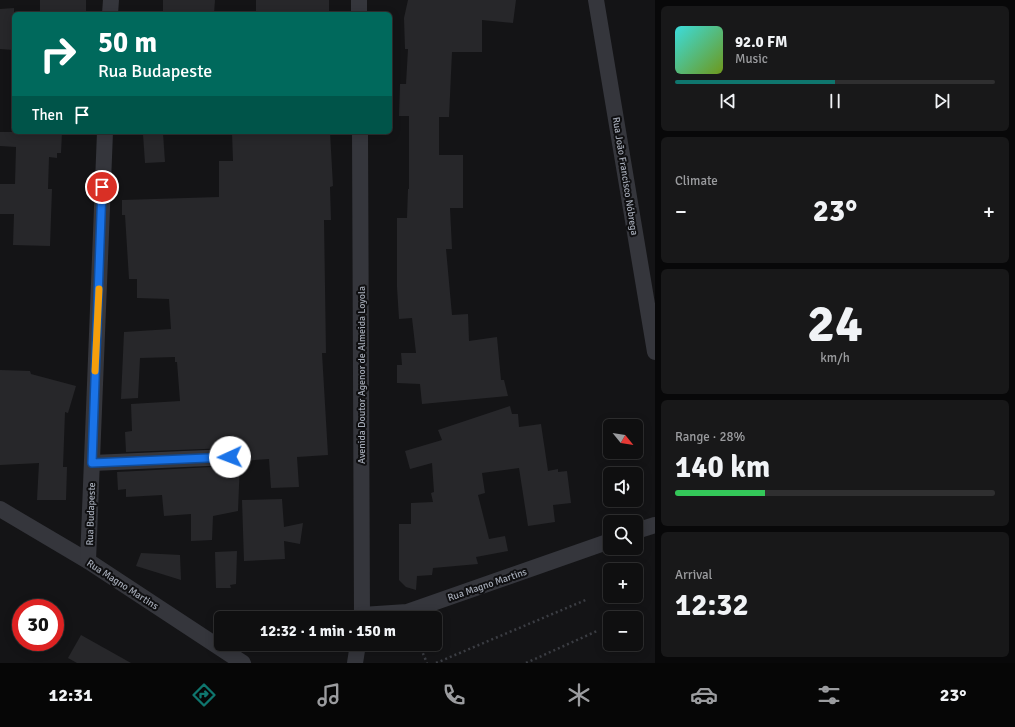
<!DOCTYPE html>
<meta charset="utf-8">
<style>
:root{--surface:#0f0f10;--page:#181819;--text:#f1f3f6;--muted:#9b9c9f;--line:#2f2f30;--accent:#0f766e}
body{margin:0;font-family:Signika,sans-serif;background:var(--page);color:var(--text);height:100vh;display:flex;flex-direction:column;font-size:15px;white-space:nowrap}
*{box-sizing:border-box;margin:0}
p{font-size:13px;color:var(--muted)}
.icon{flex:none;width:22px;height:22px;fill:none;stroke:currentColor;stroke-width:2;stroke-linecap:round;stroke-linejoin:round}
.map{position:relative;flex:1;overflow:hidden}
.details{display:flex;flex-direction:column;gap:6px;padding:6px;background:#080809;width:360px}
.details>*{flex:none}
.top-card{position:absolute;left:12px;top:12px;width:380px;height:122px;border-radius:6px;box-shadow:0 2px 10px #0003,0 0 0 1px var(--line);background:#00695c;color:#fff;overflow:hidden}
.needle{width:26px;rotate:120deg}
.buttons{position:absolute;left:603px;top:419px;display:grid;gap:8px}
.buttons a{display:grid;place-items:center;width:40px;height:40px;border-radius:6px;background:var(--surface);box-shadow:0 2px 10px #0003,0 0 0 1px var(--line);font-size:20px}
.speed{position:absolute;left:12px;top:599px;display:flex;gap:8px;font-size:20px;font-weight:700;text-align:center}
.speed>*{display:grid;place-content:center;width:52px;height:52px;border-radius:50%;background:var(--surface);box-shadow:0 2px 10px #0003,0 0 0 1px var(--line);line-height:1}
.speed .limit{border:6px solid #d22;background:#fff;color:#111}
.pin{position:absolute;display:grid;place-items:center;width:34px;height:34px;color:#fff;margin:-17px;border:2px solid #fff;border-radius:50%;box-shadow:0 1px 4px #0007}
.me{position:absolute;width:44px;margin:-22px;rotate:268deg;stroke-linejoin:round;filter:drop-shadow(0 0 3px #0008)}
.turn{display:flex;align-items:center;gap:14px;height:84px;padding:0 20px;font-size:18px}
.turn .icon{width:52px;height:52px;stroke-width:2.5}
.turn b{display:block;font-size:28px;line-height:34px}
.then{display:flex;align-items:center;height:38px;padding:0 20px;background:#0003;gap:8px;font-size:15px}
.big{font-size:30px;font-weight:700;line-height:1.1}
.details .widget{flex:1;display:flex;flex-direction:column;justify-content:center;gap:6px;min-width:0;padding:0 14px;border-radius:6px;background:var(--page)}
.details .dial{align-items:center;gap:0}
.dial b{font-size:52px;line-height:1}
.song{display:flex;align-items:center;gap:12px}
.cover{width:48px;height:48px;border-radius:6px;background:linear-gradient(135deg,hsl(180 70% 55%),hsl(80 70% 35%))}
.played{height:4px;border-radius:2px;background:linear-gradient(90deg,var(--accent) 50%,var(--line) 50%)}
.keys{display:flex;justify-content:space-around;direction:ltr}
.heat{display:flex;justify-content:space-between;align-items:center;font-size:22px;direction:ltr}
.charge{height:6px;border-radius:3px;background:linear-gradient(90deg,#34c759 28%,var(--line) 0)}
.trip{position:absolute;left:214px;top:611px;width:228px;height:40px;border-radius:6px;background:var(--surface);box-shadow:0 2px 10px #0003,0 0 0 1px var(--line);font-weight:700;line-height:40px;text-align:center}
.tab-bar{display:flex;height:64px;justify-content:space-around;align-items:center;background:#060606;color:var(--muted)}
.tab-bar .icon{width:28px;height:28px}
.tab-bar .selected{color:var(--accent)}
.tab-bar b{font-size:18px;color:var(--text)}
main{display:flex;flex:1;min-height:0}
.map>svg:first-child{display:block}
.building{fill:#27272a}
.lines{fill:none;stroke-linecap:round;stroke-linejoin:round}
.path{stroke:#3b3d43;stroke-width:2.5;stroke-dasharray:2 3;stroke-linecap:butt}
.minor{stroke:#35363c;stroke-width:16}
.route-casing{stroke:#114b97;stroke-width:10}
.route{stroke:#1a73e8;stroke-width:7}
.slow{stroke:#f59e0b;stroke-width:7}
.labels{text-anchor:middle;stroke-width:4;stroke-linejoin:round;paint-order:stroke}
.street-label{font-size:10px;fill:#a5abb7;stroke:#0f0f11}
</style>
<main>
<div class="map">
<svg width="655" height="663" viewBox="0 0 655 663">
<rect width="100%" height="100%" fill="#141416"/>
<g class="building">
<rect x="40" y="0" width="46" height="14"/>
<path d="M163 0H215L214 14H163Z"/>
<rect x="256" y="0" width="73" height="14"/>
<path d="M408 0H516L513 23 482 20V52H452L449 117H439V155H463V208H450L452 249H446L452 315 468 314 469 341 497 337 501 380H504L508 396 422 404 420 384 397 383V365H402L401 353H416L412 318 399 319 397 287V218H407L408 189H409V116H399L400 84H406L408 49H405L404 18Z"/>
<path d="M14 8V50L0 49V9Z"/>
<path d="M0 132H62L61 153H57V158L49 157 48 189H52L50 246 13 245 14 214H0V184H15L16 147 0 146Z"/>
<path d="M232 132H330L333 186 330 187 331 220H324L326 353H322L328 455 297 457 299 487 271 488 269 459 240 461 238 511 213 516 212 540 191 541V514L164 516 162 495 126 497V489L118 490 117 472 230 466 238 462 239 456 235 449 230 448 126 452 125 432 132 431 131 404 180 401 177 362H175V357L140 358 138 398 121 399 124 332 171 329 169 299 137 298V279H129L125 215H122V200L219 197V161H233Z"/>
<path d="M163 133 165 162 145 163 143 134Z"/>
<path d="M0 370 30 371 31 374 76 386 68 413 65 412 63 467H67L66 500H37L39 463 0 465Z"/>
<path d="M510 406 512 414H518L519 427 541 424 548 471 558 469V472L567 471 571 503 553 505 555 522 528 526 519 468 482 473 485 493 478 495 489 539 505 536 508 551 476 557 478 564 433 568 432 575 417 576 416 590 406 587 399 580V524H411V503L433 502 431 493 434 492 432 463 410 469 405 451 442 440 438 430Z"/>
<path d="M282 499 284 527 303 523 300 544 284 541 285 559 244 561 242 500Z"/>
<path d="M237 551 236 584 230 585 231 588H216L215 552Z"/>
<path d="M141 553 180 555 181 580 136 566Z"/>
<path d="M81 635 131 663H77L68 658Z"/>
</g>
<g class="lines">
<g class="path">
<path d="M419 644 427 663"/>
<path d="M436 663 588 599"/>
<path d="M526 663 597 631"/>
</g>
<g class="minor">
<path d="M359 0V14"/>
<path d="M596 0 655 352"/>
<path d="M110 14 111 0"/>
<path d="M360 132 362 618"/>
<path d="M92 463 230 457"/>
<path d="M0 509 88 561 243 663"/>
<path d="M636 531 655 525"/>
<path d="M88 561 105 132"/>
<path d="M362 615 407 612 610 541"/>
<path d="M355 663 358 644"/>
</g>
</g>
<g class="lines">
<defs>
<path id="route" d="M102 187 92 463 230 457"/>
</defs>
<use href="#route" class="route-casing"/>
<use href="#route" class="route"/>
<path class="slow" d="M95 371 99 289"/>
</g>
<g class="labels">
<g class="street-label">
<text transform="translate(626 176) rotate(81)" y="4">Rua João Francisco Nóbrega</text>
<text transform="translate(361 375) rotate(-90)" y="4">Avenida Doutor Agenor de Almeida Loyola</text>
<text transform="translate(90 514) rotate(-88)" y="4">Rua Budapeste</text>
<text transform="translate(123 584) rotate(33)" y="4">Rua Magno Martins</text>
<text transform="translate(487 584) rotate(-19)" y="4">Rua Magno Martins</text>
</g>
</g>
</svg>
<div class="buttons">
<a><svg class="needle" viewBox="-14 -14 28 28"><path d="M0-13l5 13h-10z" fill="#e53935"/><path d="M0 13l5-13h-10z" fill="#9b9c9f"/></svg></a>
<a><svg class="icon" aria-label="sound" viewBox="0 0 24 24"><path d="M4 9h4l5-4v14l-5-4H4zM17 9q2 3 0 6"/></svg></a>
<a><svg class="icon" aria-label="search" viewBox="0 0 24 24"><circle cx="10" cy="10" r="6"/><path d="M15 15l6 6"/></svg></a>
<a>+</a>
<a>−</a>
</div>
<div class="speed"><div class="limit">30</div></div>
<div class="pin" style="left:102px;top:187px;background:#d93025"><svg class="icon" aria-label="arrive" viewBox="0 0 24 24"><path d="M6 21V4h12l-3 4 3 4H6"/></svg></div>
<svg class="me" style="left:230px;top:457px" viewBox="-20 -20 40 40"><circle r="19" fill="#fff"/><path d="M0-13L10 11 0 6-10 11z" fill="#1a73e8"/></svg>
<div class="trip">12:32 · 1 min · 150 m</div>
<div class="top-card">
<div class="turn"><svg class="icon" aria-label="right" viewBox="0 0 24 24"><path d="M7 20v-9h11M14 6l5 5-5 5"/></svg><div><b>50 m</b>Rua Budapeste</div></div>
<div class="then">Then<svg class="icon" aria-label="arrive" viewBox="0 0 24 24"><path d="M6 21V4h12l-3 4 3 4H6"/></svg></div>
</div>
</div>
<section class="details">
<div class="widget">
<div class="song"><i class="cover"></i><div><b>92.0 FM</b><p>Music</p></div></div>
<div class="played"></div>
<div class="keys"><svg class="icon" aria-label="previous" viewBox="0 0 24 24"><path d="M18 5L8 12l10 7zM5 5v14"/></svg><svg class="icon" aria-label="pause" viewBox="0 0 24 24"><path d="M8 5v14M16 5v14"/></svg><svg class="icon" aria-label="next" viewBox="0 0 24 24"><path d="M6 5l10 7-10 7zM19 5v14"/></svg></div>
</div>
<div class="widget"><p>Climate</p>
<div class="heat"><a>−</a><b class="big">23°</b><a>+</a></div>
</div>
<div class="widget dial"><b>24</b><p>km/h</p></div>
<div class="widget"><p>Range · 28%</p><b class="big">140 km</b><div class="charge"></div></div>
<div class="widget"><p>Arrival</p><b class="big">12:32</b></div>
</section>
</main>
<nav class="tab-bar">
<b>12:31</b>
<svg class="icon selected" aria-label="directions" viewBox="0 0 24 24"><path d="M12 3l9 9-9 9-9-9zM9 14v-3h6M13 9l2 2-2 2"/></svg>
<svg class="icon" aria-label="music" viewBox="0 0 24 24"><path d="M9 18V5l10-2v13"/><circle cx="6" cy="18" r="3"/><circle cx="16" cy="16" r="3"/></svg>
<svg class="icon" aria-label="phone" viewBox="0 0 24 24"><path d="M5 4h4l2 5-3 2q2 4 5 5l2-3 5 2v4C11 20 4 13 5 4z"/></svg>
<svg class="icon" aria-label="climate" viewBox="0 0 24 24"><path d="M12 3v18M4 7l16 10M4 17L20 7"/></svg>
<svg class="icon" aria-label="car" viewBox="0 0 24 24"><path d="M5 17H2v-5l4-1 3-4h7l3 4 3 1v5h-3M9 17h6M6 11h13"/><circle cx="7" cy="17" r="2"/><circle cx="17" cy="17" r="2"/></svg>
<svg class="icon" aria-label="filters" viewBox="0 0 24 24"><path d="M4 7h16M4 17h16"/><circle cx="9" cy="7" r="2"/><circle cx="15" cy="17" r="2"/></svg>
<b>23°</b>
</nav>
